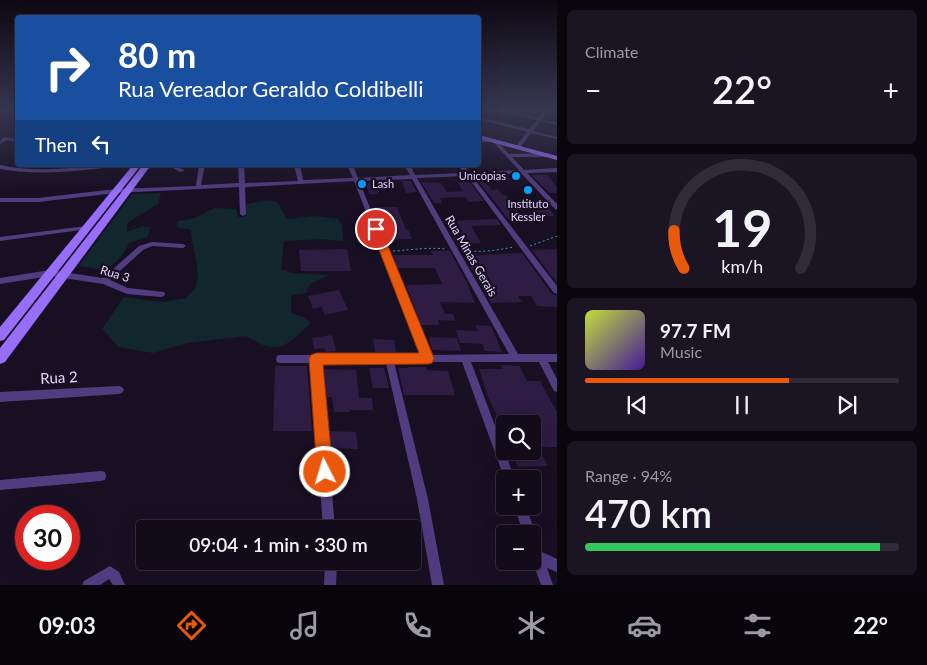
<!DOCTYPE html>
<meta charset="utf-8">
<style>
:root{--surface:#120b1a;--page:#1b1423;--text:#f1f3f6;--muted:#9c9ba2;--line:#312b39;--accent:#ea580c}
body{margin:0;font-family:Lato,sans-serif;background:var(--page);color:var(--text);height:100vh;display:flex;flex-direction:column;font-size:19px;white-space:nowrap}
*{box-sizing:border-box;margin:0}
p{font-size:16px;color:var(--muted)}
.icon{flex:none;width:28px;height:28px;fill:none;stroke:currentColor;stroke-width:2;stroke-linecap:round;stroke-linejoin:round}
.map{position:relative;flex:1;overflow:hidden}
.panel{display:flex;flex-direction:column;gap:10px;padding:10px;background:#0a060e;width:370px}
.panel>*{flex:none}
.guide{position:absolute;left:15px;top:15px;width:466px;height:152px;border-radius:5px;box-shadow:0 5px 20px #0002,0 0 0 1px var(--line);background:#1a4fa0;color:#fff;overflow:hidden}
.buttons{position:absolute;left:496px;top:415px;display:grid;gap:10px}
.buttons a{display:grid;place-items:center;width:45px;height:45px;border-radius:5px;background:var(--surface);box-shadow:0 5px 20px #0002,0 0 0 1px var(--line);font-size:25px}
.speed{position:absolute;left:15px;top:505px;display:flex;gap:10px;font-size:25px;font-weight:700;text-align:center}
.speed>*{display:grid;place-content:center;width:65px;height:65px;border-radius:50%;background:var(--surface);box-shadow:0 5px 20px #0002,0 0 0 1px var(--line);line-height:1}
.speed .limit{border:8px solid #d22;background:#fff;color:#111}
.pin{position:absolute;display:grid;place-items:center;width:42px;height:42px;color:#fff;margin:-21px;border:2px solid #fff;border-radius:50%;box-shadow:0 1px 5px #0007}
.me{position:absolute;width:55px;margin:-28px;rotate:355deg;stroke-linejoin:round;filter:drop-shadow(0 0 4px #0008)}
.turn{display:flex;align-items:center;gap:18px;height:105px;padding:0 20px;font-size:22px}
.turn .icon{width:65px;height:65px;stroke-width:2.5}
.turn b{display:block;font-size:35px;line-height:42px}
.then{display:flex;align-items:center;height:48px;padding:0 20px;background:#0003;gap:10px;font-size:19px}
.big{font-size:38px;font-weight:600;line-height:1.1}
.panel .tile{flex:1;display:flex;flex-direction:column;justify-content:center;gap:8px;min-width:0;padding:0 18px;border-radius:8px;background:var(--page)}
.panel .dial{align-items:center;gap:0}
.dial svg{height:130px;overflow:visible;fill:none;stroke:var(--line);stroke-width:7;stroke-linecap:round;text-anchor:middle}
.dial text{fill:var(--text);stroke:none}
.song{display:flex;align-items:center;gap:15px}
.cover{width:60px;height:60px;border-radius:8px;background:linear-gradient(135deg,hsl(70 70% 55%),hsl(260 70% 35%))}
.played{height:5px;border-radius:2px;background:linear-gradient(90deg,var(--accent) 65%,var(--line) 65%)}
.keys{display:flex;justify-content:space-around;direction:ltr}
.heat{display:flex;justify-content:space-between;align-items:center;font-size:28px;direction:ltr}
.charge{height:8px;border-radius:4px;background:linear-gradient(90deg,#34c759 94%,var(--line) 0)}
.trip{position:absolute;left:136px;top:520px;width:285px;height:50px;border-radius:5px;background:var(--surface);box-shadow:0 5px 20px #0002,0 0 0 1px var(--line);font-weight:600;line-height:50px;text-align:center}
.menu{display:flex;height:80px;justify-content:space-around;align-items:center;background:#07040a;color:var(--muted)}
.menu .icon{width:35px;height:35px}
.menu .on{color:var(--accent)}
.menu b{font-size:22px;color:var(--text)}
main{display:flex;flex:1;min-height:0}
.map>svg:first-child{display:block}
.green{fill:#12262d}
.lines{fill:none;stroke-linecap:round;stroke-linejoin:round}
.stream{stroke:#0c103f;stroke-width:1}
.building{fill:#2e1c43}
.path{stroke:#3396b1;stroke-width:1;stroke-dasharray:2 2.5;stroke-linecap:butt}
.street{fill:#513c80;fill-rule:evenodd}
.secondary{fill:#976ef9;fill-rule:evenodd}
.route{fill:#ea580c;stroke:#983908}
.poi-dot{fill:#099cf3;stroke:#180f23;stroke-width:2}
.labels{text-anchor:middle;stroke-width:5;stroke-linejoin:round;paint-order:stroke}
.far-poi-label{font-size:11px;fill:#e3d3fd;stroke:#180f23;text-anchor:end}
.street-label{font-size:12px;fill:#e3d3fd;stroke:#180f23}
.near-street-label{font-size:15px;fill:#e3d3fd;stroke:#180f23}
</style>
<main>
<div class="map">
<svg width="557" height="585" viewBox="0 0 557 585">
<rect width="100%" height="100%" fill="#180f23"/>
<g class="green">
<path d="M161 193 158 204 127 223V232L143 226 151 227 147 237 129 243C123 256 117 263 104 270L79 266 132 194Z"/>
<path d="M269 200 277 202 287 219 314 216 338 219 342 225 343 241 322 239 284 241 281 269 292 273 329 275 310 284 306 293 291 295V313L303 317 311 323C286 346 279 357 246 336L187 343 153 353 119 347 102 329 124 297 162 302 186 298C189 294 194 290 196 286 202 273 191 245 191 230L176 227 178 221 193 219 215 208 236 209 238 217H245L247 204Z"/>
</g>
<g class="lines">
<path class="stream" d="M9 110 18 114"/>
</g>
<g class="building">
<path d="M531 175H547L557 187V193H549Z"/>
<path d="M476 178H483L492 190 498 189 502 195H506L523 218 508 219Z"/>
<path d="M459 179H467L484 201 469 202 466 197 440 198 442 203H434L421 182 441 183 447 192 462 191 458 182H461Z"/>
<path d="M402 181H411L417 192 406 193Z"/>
<path d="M366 183H384L387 190H376L378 194H369Z"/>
<path d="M529 205H546L555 216H537Z"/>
<path d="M374 207H397L406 230 408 229 412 239 387 240Z"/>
<path d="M497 219 501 225 471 226 481 243 457 244 444 221Z"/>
<path d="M347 249 351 271H301L299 250Z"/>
<path d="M557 249V283L532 250Z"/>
<path d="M431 251H450L467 283 475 303 440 302 445 314H453L455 321 438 320 439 325H421L406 285 442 284 435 268H397L393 255H433Z"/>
<path d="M522 253 552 294 557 296V307L537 306 531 296H518L522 302 491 303 464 256Z"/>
<path d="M339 290 348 310 325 315 322 307 313 309 308 296Z"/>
<path d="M475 325 491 326 502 352 485 351 482 344 460 343 456 330 478 331Z"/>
<path d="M332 335 336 351 326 352 324 348 314 349 312 338Z"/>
<path d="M429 337 457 338 461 351 432 350Z"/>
<path d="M373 339 394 340 396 352H375Z"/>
<path d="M501 365 520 366 527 381H540L557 412V447H538L548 466 518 467 511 451H532V424H501L488 397 479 369H503Z"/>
<path d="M275 366H307L312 431H273Z"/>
<path d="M408 367H426L427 370 448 371 455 395H404L398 368H408Z"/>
<path d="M369 368H384L389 388H373Z"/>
<path d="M324 369 356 370 359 398H372L373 410H350V412H334L332 397H326Z"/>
<path d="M329 431 356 432 358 449 330 448Z"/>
</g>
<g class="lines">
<g class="path">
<path d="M530 246 557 236"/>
<path d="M461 249C478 254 497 250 514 247"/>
<path d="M393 251C411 250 428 247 445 249"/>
</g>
<g class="street">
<path d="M500 110H507L538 118 545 110H549L542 119 557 123V125L541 121 533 131 557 137V139L531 133 520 148H516V146L527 132 479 119V117L529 129 537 120Z"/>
<path d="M4 137 18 139V142L7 140 0 144V141Z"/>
<path d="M479 140H496L509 154 548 153 551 155 548 157H512L524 170 557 168V172L527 173 557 204V210L555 209 521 173 472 176 557 286V294L554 293 467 176 417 178 518 354H557V362H548L557 379V392L554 391 539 362H471L515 479H505V480L462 362H394L428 499 444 585H432L417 499 386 363H321L335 529H323L312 363H280L277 362 276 359 277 356 280 355H422L354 181 245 187 246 214 243 216 240 214 239 187 116 193 38 202H0V198H38L116 189 196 186 199 165H205L201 185 239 183 238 165H244L245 183 298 181 294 165H300L303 180 353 178 347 165H353L358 178 410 175 404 165H410L415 175 464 173 458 165H464L470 173 519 170 493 142H479ZM412 179 509 354 431 355 359 181Z"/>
<path d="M0 165C19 169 37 170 56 169 76 168 95 165 116 165L113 167C75 171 38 176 0 169Z"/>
<path d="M168 165H175L185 171 180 172Z"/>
<path d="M86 226 89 228 88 229 0 241V237Z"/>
<path d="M152 242 183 244 186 246 183 248 152 246 143 250 110 280 128 288 164 292 165 294 164 296 161 297 127 294 103 284 50 276 0 284V278L50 270 103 278 139 246Z"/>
<path d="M119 386 122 387 124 390 122 393 119 394 0 402V392Z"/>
<path d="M101 471 105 472 106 476 105 480 101 481 0 490V480Z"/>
<path d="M514 506H526L542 552 557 559V572L547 568 553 585H541L532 560V534H524Z"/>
<path d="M325 561H337L336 585H324Z"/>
<path d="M110 566 119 572 125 585H113L109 579 100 585H82L84 581Z"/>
</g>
<g class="secondary">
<path d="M479 135 557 156V160L479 139Z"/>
<path d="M133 165H141L4 340 0 341V327Z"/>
<path d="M143 165H151L5 362 0 364V348Z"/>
</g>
</g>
<linearGradient id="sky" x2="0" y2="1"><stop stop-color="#0d0813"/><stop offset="0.57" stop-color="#373750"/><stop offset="1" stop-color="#373750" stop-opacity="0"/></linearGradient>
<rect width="557" height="192" fill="url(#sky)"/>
<path class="route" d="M376 226 381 229 434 358 432 363 428 364 323 365 333 472 330 478 325 480 319 478 317 472 309 359 311 355 316 353H419L371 229Z"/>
<g class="poi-dot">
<circle cx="516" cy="176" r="5"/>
<circle cx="362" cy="184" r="5"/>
<circle cx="528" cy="190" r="5"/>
</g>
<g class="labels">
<g class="far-poi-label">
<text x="506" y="180">Unicópias</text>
<text x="372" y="188" text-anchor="start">Lash</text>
<text x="528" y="208" text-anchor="middle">Instituto<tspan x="528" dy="13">Kessler</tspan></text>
</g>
<g class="street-label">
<text transform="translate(471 256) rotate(60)" y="4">Rua Minas Gerais</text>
<text transform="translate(115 274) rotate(17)" y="4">Rua 3</text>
</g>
<g class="near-street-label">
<text transform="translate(59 378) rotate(-3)" y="5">Rua 2</text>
</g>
</g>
</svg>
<div class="buttons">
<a><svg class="icon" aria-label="search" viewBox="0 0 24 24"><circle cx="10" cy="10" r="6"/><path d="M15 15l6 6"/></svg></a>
<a>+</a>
<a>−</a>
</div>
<div class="speed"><div class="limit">30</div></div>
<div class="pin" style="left:376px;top:229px;background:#d93025"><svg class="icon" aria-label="arrive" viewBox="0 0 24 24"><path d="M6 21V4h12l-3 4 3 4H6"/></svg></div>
<svg class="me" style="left:325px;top:472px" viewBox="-20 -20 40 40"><circle r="17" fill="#ea580c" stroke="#fff" stroke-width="3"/><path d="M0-11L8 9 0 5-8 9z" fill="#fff"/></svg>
<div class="trip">09:04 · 1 min · 330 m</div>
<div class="guide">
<div class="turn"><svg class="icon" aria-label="right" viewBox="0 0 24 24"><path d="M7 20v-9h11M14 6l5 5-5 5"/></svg><div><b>80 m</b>Rua Vereador Geraldo Coldibelli</div></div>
<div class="then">Then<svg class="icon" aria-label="left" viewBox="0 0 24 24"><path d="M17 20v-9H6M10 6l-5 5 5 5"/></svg></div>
</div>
</div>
<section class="panel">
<div class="tile"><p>Climate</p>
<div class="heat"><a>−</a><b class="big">22°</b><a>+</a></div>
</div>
<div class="tile dial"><svg viewBox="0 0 100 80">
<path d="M14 69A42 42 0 1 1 86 69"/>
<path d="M14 69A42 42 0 0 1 8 46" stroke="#ea580c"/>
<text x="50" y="56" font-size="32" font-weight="700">19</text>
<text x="50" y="72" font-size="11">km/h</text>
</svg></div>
<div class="tile">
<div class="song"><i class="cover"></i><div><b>97.7 FM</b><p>Music</p></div></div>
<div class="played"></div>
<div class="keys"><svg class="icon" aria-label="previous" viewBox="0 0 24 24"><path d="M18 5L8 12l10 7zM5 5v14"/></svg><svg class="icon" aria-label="pause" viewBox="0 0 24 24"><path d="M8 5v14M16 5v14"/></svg><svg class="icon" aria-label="next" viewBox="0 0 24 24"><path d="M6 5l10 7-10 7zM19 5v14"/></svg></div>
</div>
<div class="tile"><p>Range · 94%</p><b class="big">470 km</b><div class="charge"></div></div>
</section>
</main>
<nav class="menu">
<b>09:03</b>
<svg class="icon on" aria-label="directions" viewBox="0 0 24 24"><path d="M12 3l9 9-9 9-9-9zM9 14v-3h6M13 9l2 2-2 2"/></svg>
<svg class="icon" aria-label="music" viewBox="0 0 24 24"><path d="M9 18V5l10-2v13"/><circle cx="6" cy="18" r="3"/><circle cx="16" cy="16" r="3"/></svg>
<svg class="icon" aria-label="phone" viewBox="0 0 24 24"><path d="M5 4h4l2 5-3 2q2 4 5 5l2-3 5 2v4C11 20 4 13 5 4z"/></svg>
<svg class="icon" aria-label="climate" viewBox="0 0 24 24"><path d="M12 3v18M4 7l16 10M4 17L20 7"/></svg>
<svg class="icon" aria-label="car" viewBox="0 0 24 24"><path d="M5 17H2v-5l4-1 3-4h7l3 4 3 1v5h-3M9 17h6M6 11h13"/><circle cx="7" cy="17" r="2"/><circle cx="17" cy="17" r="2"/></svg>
<svg class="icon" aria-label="filters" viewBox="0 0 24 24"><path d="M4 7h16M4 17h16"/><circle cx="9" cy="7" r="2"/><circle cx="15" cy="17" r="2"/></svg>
<b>22°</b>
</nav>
